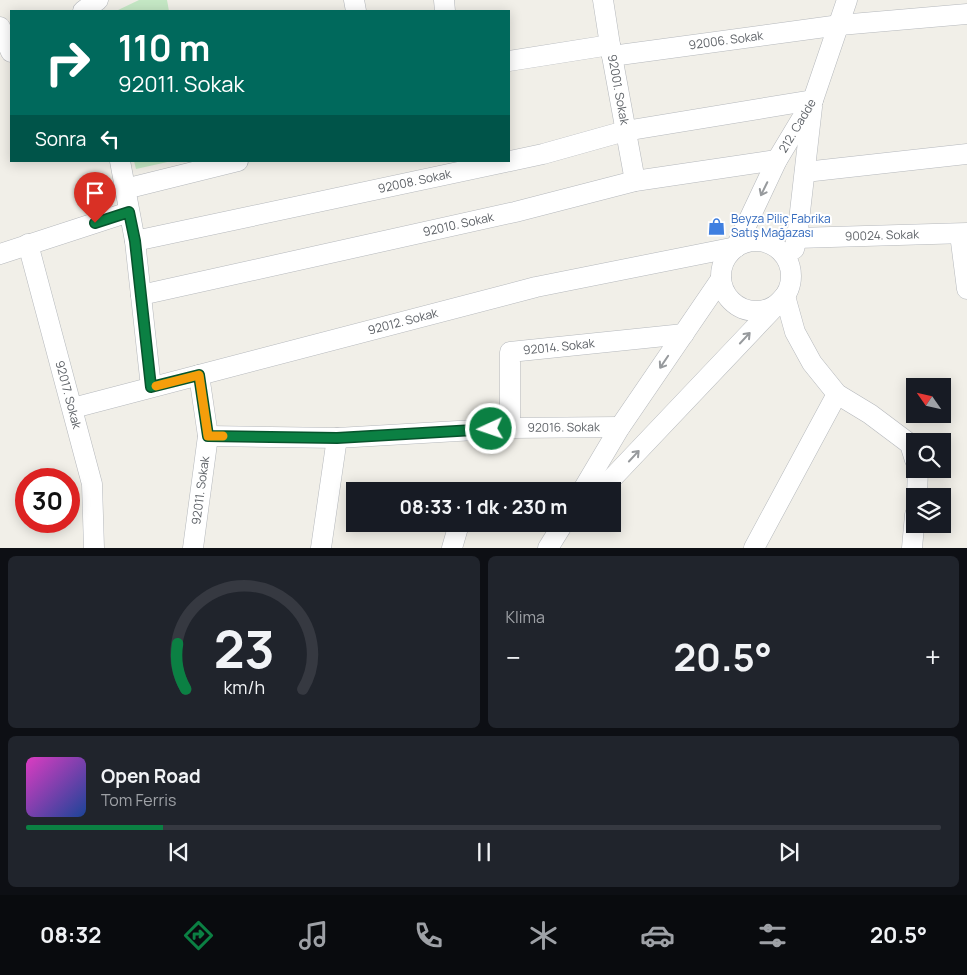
<!DOCTYPE html>
<html lang="tr">
<meta charset="utf-8">
<style>
:root{--surface:#171b24;--page:#20242c;--text:#f1f3f6;--muted:#9ea1a6;--line:#363941;--accent:#0b8043}
body{margin:0;font-family:Manrope,sans-serif;background:var(--page);color:var(--text);height:100vh;display:flex;flex-direction:column;font-size:19px;white-space:nowrap}
*{box-sizing:border-box;margin:0}
p{font-size:16px;color:var(--muted)}
.icon{flex:none;width:28px;height:28px;fill:none;stroke:currentColor;stroke-width:2;stroke-linecap:round;stroke-linejoin:round}
.map{position:relative;height:548px;overflow:hidden}
.panel{display:flex;flex-direction:column;gap:8px;padding:8px;background:#0d0f14;flex:1}
.panel>*{flex:none}
.top-card{position:absolute;left:10px;top:10px;width:500px;height:152px;border-radius:0px;box-shadow:0 2px 12px #0003;background:#00695c;color:#fff;overflow:hidden}
.needle{width:32px;rotate:304deg}
.tools{position:absolute;left:906px;top:378px;display:grid;gap:10px}
.tools a{display:grid;place-items:center;width:45px;height:45px;border-radius:0px;background:var(--surface);box-shadow:0 2px 12px #0003;font-size:25px}
.speed{position:absolute;left:15px;top:468px;display:flex;gap:10px;font-size:25px;font-weight:700;text-align:center}
.speed>*{display:grid;place-content:center;width:65px;height:65px;border-radius:50%;background:var(--surface);box-shadow:0 2px 12px #0003;line-height:1}
.speed .limit{border:8px solid #d22;background:#fff;color:#111}
.pin{position:absolute;display:grid;place-items:center;width:42px;height:42px;color:#fff;margin:-51px -21px;border-radius:50% 50% 50% 0;rotate:-45deg;box-shadow:0 0 5px #0007}
.pin .icon{rotate:45deg}
.me{position:absolute;width:55px;margin:-28px;rotate:267deg;stroke-linejoin:round;filter:drop-shadow(0 0 4px #0008)}
.turn{display:flex;align-items:center;gap:18px;height:105px;padding:0 25px;font-size:22px}
.turn .icon{width:65px;height:65px;stroke-width:2.5}
.turn b{display:block;font-size:35px;line-height:42px}
.then{display:flex;align-items:center;height:48px;padding:0 25px;background:#0003;gap:10px;font-size:19px}
.big{font-size:38px;font-weight:700;line-height:1.1}
.panel .widget{flex:1;display:flex;flex-direction:column;justify-content:center;gap:8px;min-width:0;padding:0 18px;border-radius:8px;background:var(--page)}
.panel .dial{align-items:center;gap:0}
.dial svg{height:130px;overflow:visible;fill:none;stroke:var(--line);stroke-width:7;stroke-linecap:round;text-anchor:middle}
.dial text{fill:var(--text);stroke:none}
.song{display:flex;align-items:center;gap:15px}
.cover{width:60px;height:60px;border-radius:8px;background:linear-gradient(135deg,hsl(310 70% 55%),hsl(220 70% 35%))}
.played{height:5px;border-radius:2px;background:linear-gradient(90deg,var(--accent) 15%,var(--line) 15%)}
.keys{display:flex;justify-content:space-around;direction:ltr}
.heat{display:flex;justify-content:space-between;align-items:center;font-size:28px;direction:ltr}
.panel .tiles{flex:1;display:grid;gap:8px;grid-template-columns:1fr 1fr}
.widget:last-child{grid-column:span 2}
.trip{position:absolute;left:346px;top:482px;width:275px;height:50px;border-radius:0px;background:var(--surface);box-shadow:0 2px 12px #0003;font-weight:700;line-height:50px;text-align:center}
.tabs{display:flex;height:80px;justify-content:space-around;align-items:center;background:#090b0e;color:var(--muted)}
.tabs .icon{width:35px;height:35px}
.tabs .active{color:var(--accent)}
.tabs b{font-size:22px;color:var(--text)}
.map>svg:first-child{display:block}
.green{fill:#c5e8c5}
.lines{fill:none;stroke-linecap:round;stroke-linejoin:round}
.minor-casing{stroke:#b5b8bc;stroke-width:21}
.minor{stroke:#fff;stroke-width:20}
.oneway{stroke:#979a9d}
.route-casing{stroke:#07532c;stroke-width:12}
.route{stroke:#0b8043;stroke-width:9}
.slow{stroke:#f59e0b;stroke-width:9}
.labels{text-anchor:middle;stroke-width:4;stroke-linejoin:round;paint-order:stroke}
.street-label{font-size:12px;fill:#5f6368;stroke:#fff}
.shop-label{font-size:12px;fill:#366cbe;stroke:#fff;text-anchor:start}
</style>
<div class="map">
<svg width="967" height="548" viewBox="0 0 967 548">
<rect width="100%" height="100%" fill="#f1efe8"/>
<g class="green">
<path d="M139 0H167L169 11H116Z"/>
<path d="M134 161H172L136 169Z"/>
</g>
<g class="lines">
<defs>
<g id="minor">
<path d="M354 0 356 11"/>
<path d="M444 0 445 11"/>
<path id="s1" d="M603 0 610 45 635 181"/>
<path d="M83 11 98 0"/>
<path d="M0 27 11 52"/>
<path id="s2" d="M612 56 840 25 967 14"/>
<path d="M509 61 610 45"/>
<path d="M120 161 135 241 151 387"/>
<path d="M805 172 967 154"/>
<path d="M125 189 238 161"/>
<path d="M960 234 967 289"/>
<path id="s3" d="M797 238 967 233"/>
<path id="s4" d="M135 241 543 154 625 131 813 100"/>
<circle cx="756" cy="276" r="35"/>
<path id="s5" d="M28 244 92 484 94 548"/>
<path id="s6" d="M736 247 777 160 813 100 847 0"/>
<path d="M794 249 797 238 812 107"/>
<path d="M0 254 129 212"/>
<path id="s7" d="M141 295 515 212 635 181 777 160"/>
<path d="M785 296 795 332 812 363 837 394 870 414 910 444 915 460"/>
<path id="s8" d="M73 408 536 287 736 247"/>
<path id="s9" d="M510 428V352L684 334"/>
<path id="s10" d="M208 436 337 438 510 428 620 427"/>
<path d="M582 491 620 427 721 279"/>
<path d="M600 491 785 296"/>
<path d="M917 496 918 469"/>
<path id="s11" d="M193 548 208 436 199 375"/>
<path d="M321 548 337 438"/>
<path d="M452 548 459 524"/>
<path d="M548 548 563 524"/>
<path d="M754 548 837 394"/>
<path d="M912 548 915 515"/>
</g>
</defs>
<use href="#minor" class="minor-casing"/>
<use href="#minor" class="minor"/>
</g>
<defs><path id="oneway-shaft" d="M-6 0H5M1.5-3L5.5 0L1.5 3" fill="none" stroke-width="1.6" stroke-linecap="round" stroke-linejoin="round" transform="scale(1.25)"/></defs>
<g class="oneway">
<use href="#oneway-shaft" transform="translate(764 189) rotate(116)"/>
<use href="#oneway-shaft" transform="translate(745 338) rotate(-47)"/>
<use href="#oneway-shaft" transform="translate(664 362) rotate(124)"/>
<use href="#oneway-shaft" transform="translate(634 456) rotate(-47)"/>
</g>
<g class="lines">
<defs>
<path id="route" d="M95 223 129 212 135 241 151 387 199 375 208 436 337 438 491 429"/>
</defs>
<use href="#route" class="route-casing"/>
<use href="#route" class="route"/>
<path class="slow" d="M156 386 199 375 208 436H223"/>
</g>
<defs>
<symbol id="shop-bare" viewBox="-9 -9 18 18"><path d="M-5-2.5h2.3a2.7 3.5 0 0 1 5.4 0H5L5.5 6h-11ZM-1.5-2.5h3a1.5 2.3 0 0 0-3 0Z" fill="#3f7fe0" stroke="#fff" stroke-width="2.5" paint-order="stroke"/></symbol>
</defs>
<g fill-rule="evenodd">
<use href="#shop-bare" x="704" y="214" width="25" height="25"/>
</g>
<g class="labels">
<g class="street-label">
<text dy="4" stroke="none"><textPath href="#s2" startOffset="115">92006. Sokak</textPath></text>
<text dy="4" stroke="none"><textPath href="#s1" startOffset="91">92001. Sokak</textPath></text>
<text dy="4" stroke="none"><textPath href="#s6" startOffset="136">212. Cadde</textPath></text>
<text dy="4" stroke="none"><textPath href="#s4" startOffset="286">92008. Sokak</textPath></text>
<text dy="4" stroke="none"><textPath href="#s7" startOffset="325">92010. Sokak</textPath></text>
<text dy="4" stroke="none"><textPath href="#s3" startOffset="85">90024. Sokak</textPath></text>
<text dy="4" stroke="none"><textPath href="#s8" startOffset="341">92012. Sokak</textPath></text>
<text dy="4" stroke="none"><textPath href="#s9" startOffset="125">92014. Sokak</textPath></text>
<text dy="4" stroke="none"><textPath href="#s5" startOffset="156">92017. Sokak</textPath></text>
<text dy="4" stroke="none"><textPath href="#s10" startOffset="356">92016. Sokak</textPath></text>
<text dy="4" stroke="none"><textPath href="#s11" startOffset="58">92011. Sokak</textPath></text>
</g>
<g class="shop-label">
<text x="731" y="223">Beyza Piliç Fabrika<tspan x="731" dy="14">Satış Mağazası</tspan></text>
</g>
</g>
</svg>
<div class="tools">
<a><svg class="needle" viewBox="-14 -14 28 28"><path d="M0-13l5 13h-10z" fill="#e53935"/><path d="M0 13l5-13h-10z" fill="#9ea1a6"/></svg></a>
<a><svg class="icon" aria-label="search" viewBox="0 0 24 24"><circle cx="10" cy="10" r="6"/><path d="M15 15l6 6"/></svg></a>
<a><svg class="icon" aria-label="layers" viewBox="0 0 24 24"><path d="M12 4l9 5-9 5-9-5zM3 14l9 5 9-5"/></svg></a>
</div>
<div class="speed"><div class="limit">30</div></div>
<div class="pin" style="left:95px;top:223px;background:#d93025"><svg class="icon" aria-label="arrive" viewBox="0 0 24 24"><path d="M6 21V4h12l-3 4 3 4H6"/></svg></div>
<svg class="me" style="left:491px;top:429px" viewBox="-20 -20 40 40"><circle r="17" fill="#0b8043" stroke="#fff" stroke-width="3"/><path d="M0-11L8 9 0 5-8 9z" fill="#fff"/></svg>
<div class="trip">08:33 · 1 dk · 230 m</div>
<div class="top-card">
<div class="turn"><svg class="icon" aria-label="right" viewBox="0 0 24 24"><path d="M7 20v-9h11M14 6l5 5-5 5"/></svg><div><b>110 m</b>92011. Sokak</div></div>
<div class="then">Sonra<svg class="icon" aria-label="left" viewBox="0 0 24 24"><path d="M17 20v-9H6M10 6l-5 5 5 5"/></svg></div>
</div>
</div>
<section class="panel">
<div class="tiles">
<div class="widget dial"><svg viewBox="0 0 100 80">
<path d="M14 69A42 42 0 1 1 86 69"/>
<path d="M14 69A42 42 0 0 1 9 41" stroke="#0b8043"/>
<text x="50" y="56" font-size="32" font-weight="700">23</text>
<text x="50" y="72" font-size="11">km/h</text>
</svg></div>
<div class="widget"><p>Klima</p>
<div class="heat"><a>−</a><b class="big">20.5°</b><a>+</a></div>
</div>
<div class="widget">
<div class="song"><i class="cover"></i><div><b>Open Road</b><p>Tom Ferris</p></div></div>
<div class="played"></div>
<div class="keys"><svg class="icon" aria-label="previous" viewBox="0 0 24 24"><path d="M18 5L8 12l10 7zM5 5v14"/></svg><svg class="icon" aria-label="pause" viewBox="0 0 24 24"><path d="M8 5v14M16 5v14"/></svg><svg class="icon" aria-label="next" viewBox="0 0 24 24"><path d="M6 5l10 7-10 7zM19 5v14"/></svg></div>
</div>
</div>
</section>
<nav class="tabs">
<b>08:32</b>
<svg class="icon active" aria-label="directions" viewBox="0 0 24 24"><path d="M12 3l9 9-9 9-9-9zM9 14v-3h6M13 9l2 2-2 2"/></svg>
<svg class="icon" aria-label="music" viewBox="0 0 24 24"><path d="M9 18V5l10-2v13"/><circle cx="6" cy="18" r="3"/><circle cx="16" cy="16" r="3"/></svg>
<svg class="icon" aria-label="phone" viewBox="0 0 24 24"><path d="M5 4h4l2 5-3 2q2 4 5 5l2-3 5 2v4C11 20 4 13 5 4z"/></svg>
<svg class="icon" aria-label="climate" viewBox="0 0 24 24"><path d="M12 3v18M4 7l16 10M4 17L20 7"/></svg>
<svg class="icon" aria-label="car" viewBox="0 0 24 24"><path d="M5 17H2v-5l4-1 3-4h7l3 4 3 1v5h-3M9 17h6M6 11h13"/><circle cx="7" cy="17" r="2"/><circle cx="17" cy="17" r="2"/></svg>
<svg class="icon" aria-label="filters" viewBox="0 0 24 24"><path d="M4 7h16M4 17h16"/><circle cx="9" cy="7" r="2"/><circle cx="15" cy="17" r="2"/></svg>
<b>20.5°</b>
</nav>
